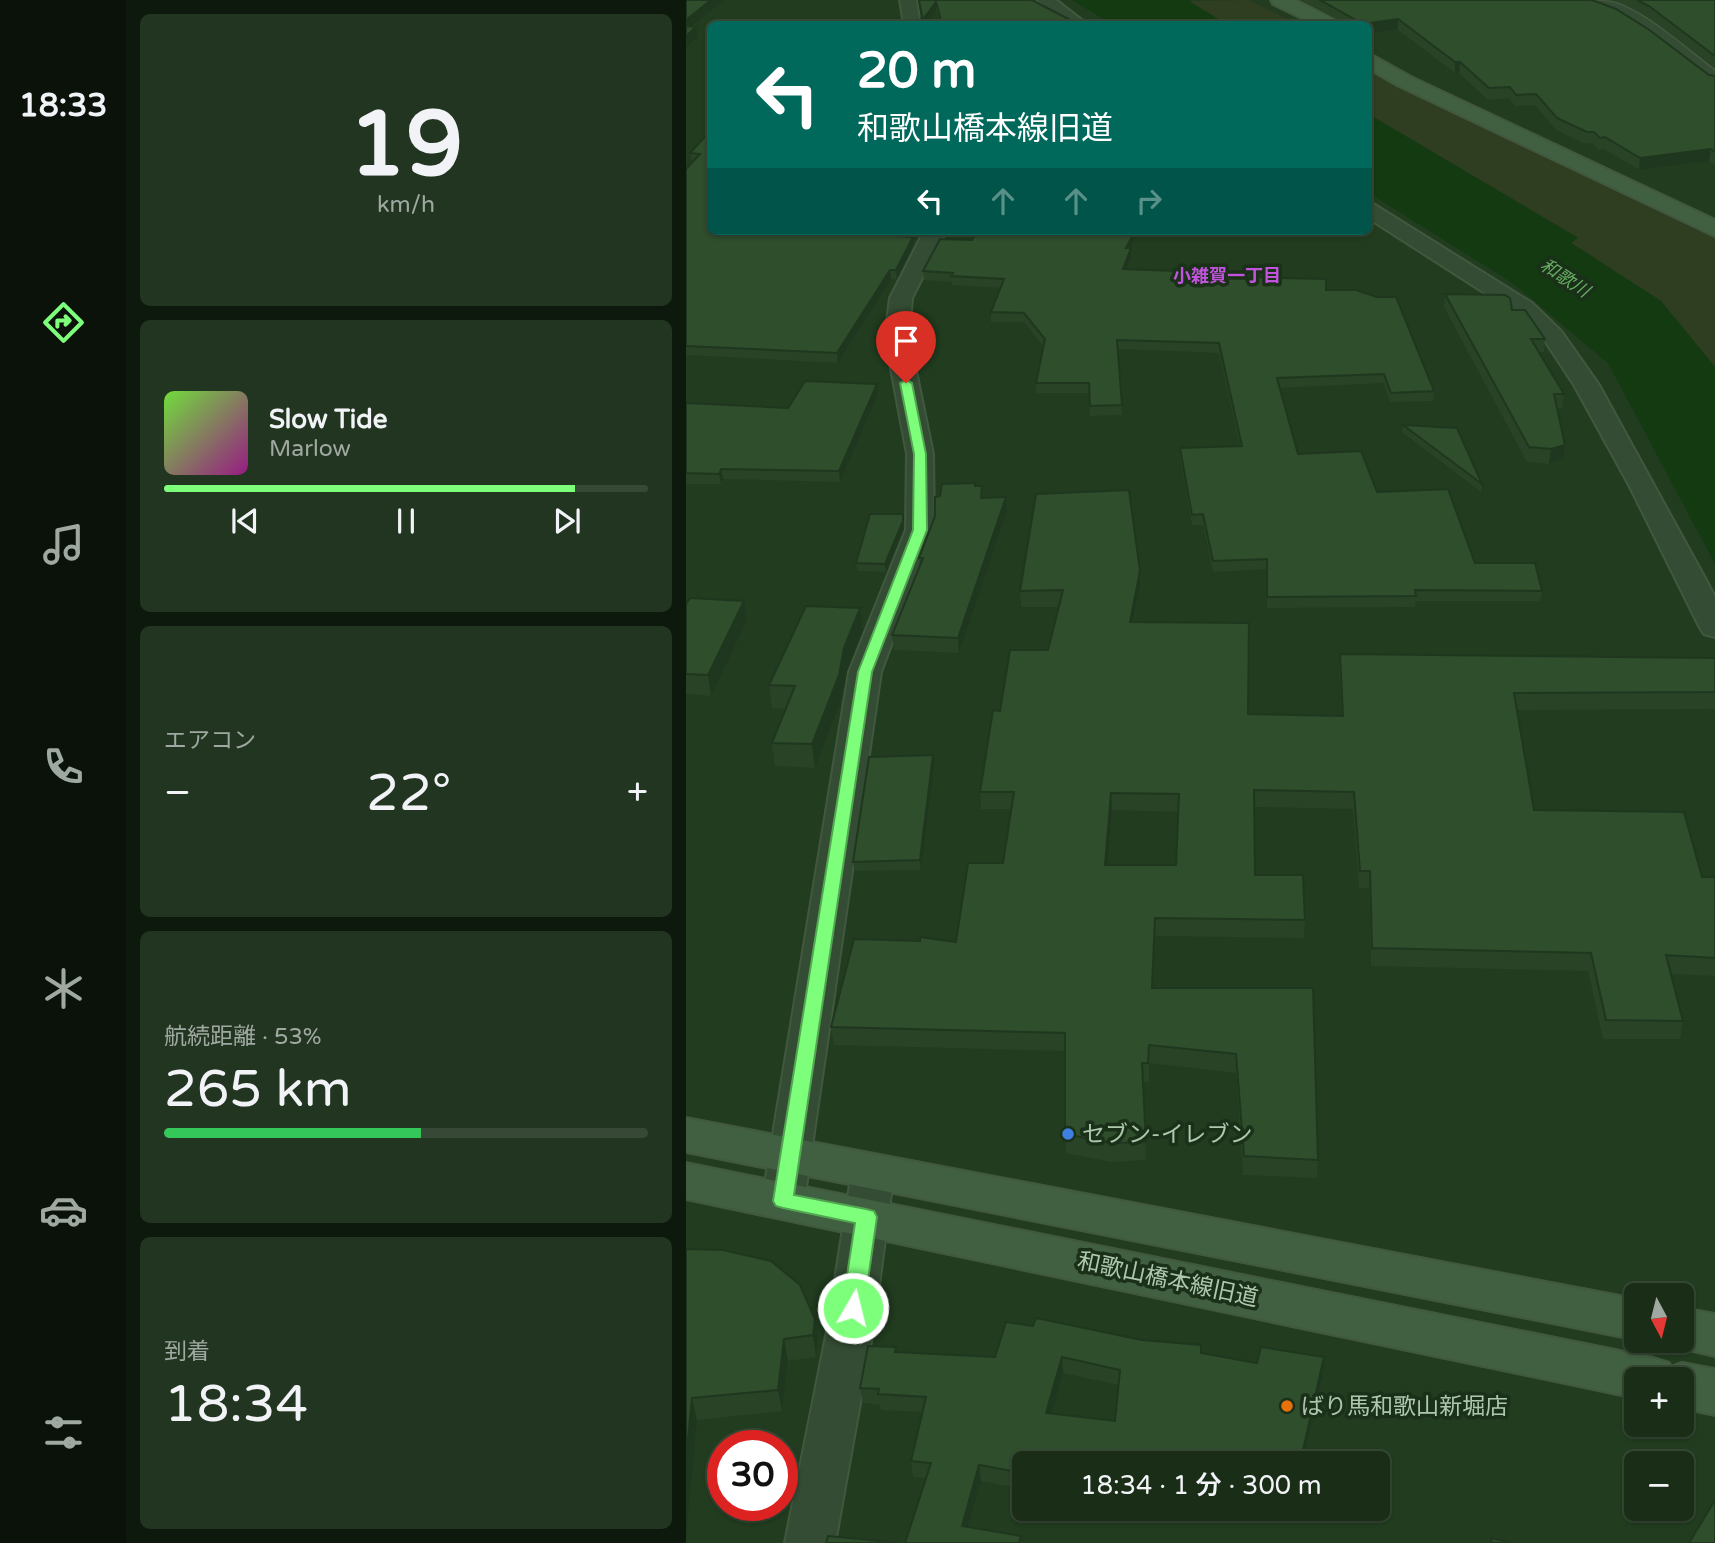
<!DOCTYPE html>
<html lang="ja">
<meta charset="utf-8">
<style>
:root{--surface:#192d17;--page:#223520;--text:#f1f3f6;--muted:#9fa8a1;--line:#374936;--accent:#7eff7c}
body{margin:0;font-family:"Varela Round","Noto Sans JP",sans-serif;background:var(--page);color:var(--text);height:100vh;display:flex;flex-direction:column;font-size:26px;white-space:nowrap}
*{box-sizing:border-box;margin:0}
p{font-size:23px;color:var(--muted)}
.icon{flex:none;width:38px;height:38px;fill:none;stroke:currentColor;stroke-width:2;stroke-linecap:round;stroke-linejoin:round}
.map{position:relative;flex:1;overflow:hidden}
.details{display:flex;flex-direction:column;gap:14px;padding:14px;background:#0e190d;width:560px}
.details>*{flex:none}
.top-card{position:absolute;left:21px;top:21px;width:665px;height:214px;border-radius:10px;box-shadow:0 2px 5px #0004,0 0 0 2px var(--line);background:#00695c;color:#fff;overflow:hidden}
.needle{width:46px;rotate:173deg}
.tools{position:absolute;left:938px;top:1283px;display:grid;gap:14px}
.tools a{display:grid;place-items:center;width:70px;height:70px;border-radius:10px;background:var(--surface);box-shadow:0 2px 5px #0004,0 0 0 2px var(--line);font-size:35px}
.speed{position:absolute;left:21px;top:1430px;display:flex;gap:14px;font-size:35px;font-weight:700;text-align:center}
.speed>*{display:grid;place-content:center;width:91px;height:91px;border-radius:50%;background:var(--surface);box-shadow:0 2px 5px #0004,0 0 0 2px var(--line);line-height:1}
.speed .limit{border:10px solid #d22;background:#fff;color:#111}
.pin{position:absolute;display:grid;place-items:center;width:60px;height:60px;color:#fff;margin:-72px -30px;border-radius:50% 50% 50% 0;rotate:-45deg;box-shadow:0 0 7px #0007}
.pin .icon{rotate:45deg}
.me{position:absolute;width:77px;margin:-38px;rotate:8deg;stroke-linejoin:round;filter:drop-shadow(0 0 5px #0008)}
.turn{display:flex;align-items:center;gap:24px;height:147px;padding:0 35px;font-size:32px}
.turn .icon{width:91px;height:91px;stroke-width:2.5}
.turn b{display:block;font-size:49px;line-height:60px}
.lanes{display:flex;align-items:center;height:66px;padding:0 35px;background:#0003;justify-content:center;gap:35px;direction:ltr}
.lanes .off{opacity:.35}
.big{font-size:52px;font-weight:600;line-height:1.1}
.details .widget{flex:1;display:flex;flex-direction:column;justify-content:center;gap:10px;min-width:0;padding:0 24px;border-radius:10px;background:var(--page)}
.details .dial{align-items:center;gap:0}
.dial b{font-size:91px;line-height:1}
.song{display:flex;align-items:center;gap:21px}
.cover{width:84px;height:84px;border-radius:10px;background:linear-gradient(135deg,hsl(100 70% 55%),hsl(310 70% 35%))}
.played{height:7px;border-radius:4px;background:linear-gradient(90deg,var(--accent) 85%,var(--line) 85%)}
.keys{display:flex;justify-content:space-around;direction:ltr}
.heat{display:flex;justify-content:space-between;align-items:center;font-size:38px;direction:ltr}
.charge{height:10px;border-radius:5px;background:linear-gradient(90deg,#34c759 53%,var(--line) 0)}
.trip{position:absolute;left:326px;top:1451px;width:378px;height:70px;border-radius:10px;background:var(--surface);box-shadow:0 2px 5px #0004,0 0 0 2px var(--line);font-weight:600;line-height:70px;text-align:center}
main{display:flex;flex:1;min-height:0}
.menu{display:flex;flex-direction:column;width:126px;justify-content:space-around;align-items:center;background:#0a1209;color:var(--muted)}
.menu .icon{width:49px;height:49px}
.menu .active{color:var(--accent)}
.menu b{font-size:32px;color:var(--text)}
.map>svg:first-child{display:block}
.green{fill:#2f3d21}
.water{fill:#143a12}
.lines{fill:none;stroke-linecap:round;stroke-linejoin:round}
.street-casing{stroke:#41583f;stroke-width:4}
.secondary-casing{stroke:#41583f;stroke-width:4}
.street{fill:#344c33;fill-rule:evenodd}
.secondary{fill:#415f41;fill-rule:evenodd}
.wall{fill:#284326;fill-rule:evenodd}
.shaded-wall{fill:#20371f}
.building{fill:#2e4e2c;stroke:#20371f;stroke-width:2;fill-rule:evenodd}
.route{fill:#7eff7c;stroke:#52a651;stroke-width:2}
.shop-dot{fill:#3f7fe0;stroke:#1a3019;stroke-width:2.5}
.food-dot{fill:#e8710a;stroke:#1a3019;stroke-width:2.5}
.labels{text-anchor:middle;stroke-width:7;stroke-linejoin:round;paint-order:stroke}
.far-neighbourhood-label{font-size:18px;font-weight:bold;fill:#c253de;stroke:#1a3019}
.far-water-label{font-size:18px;font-style:italic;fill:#67ab63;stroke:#1a3019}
.near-poi-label{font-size:23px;fill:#aec8ae;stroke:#1a3019;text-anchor:start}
.near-street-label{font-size:23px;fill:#aec8ae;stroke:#1a3019}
</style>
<main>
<nav class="menu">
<b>18:33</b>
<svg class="icon active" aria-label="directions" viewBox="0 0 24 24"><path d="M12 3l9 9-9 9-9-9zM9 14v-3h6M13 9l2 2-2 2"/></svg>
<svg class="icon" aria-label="music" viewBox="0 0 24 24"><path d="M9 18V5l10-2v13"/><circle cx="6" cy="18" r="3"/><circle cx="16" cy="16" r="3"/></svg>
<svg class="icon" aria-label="phone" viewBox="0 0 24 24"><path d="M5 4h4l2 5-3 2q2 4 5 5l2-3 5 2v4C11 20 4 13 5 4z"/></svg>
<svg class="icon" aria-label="climate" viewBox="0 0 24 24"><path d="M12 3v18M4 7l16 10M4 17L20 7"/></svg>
<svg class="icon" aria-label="car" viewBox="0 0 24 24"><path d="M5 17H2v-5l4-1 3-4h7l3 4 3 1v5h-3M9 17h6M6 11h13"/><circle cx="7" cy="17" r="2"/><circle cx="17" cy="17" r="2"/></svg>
<svg class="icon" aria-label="filters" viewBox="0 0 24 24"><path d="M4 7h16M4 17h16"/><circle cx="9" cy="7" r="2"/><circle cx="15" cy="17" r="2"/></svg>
</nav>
<section class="details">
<div class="widget dial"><b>19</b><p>km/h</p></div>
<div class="widget">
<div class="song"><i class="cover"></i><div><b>Slow Tide</b><p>Marlow</p></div></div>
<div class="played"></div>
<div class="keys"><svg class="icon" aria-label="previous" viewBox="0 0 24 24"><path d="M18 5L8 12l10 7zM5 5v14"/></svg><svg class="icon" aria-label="pause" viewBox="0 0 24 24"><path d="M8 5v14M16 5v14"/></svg><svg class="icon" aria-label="next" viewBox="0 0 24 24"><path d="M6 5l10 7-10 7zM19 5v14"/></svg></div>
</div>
<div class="widget"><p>エアコン</p>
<div class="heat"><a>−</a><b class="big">22°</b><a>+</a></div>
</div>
<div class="widget"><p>航続距離 · 53%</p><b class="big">265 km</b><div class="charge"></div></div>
<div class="widget"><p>到着</p><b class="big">18:34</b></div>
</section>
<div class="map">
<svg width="1029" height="1543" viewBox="0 0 1029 1543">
<rect width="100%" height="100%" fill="#213c1f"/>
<g class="green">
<path d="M563 0 612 24H540L502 1Z"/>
<path d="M682 67 777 117 1029 237V367L975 301 884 242 891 237 683 114Z"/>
</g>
<g class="water">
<path d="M386 0H507L503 1 540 24H426Z"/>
<path d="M682 114 892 238 885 243 975 301 1029 367V564L922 363 828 284 683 193Z"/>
</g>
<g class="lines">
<defs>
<g id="street">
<path d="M214 0H230L234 24H218Z"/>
<path d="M351 0H370L401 24H383Z"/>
<path d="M892 0C906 0 922 0 935 5 969 20 1000 49 1029 71V85L1023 84C982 52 945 18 894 3Z"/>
<path d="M682 203 689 205 846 303 875 331 913 385 1020 580 1029 597V637L1018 634 1014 628 943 485 888 385 859 341 830 313 682 218Z"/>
<path d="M238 231H260L226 298 223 337 247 454 248 530 195 672 118 1201 112 1212 97 1217 82 1212 76 1201 163 672 220 530 221 454 199 337 204 298Z"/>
<path d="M187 1155 202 1160 208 1171 187 1331 149 1543H99L141 1331 166 1171 172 1160Z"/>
</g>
<g id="secondary">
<path d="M585 0H609L649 20 652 24H628L587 4Z"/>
<path d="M682 53 725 77 1029 220V236L711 85 682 68Z"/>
<path d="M0 1118 950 1299 952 1340 0 1152Z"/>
<path d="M0 1163 964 1357 983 1363 985 1367 996 1363 1029 1369V1415L996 1408V1379H950V1398L0 1199Z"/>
<path d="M996 1308 1029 1314V1356L977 1344 975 1340H996Z"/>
</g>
</defs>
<use href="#street" class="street-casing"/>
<use href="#secondary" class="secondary-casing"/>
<use href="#street" class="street"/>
<use href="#secondary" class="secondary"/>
</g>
<g class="wall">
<path d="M233 0H346L392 24H255L250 10 239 24H234L236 18Z"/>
<path d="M615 0H906L1023 75 1029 76V165L1023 161 953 170 918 149 912 150 907 143 899 144 870 130 849 105 829 106 823 98 802 100 773 73H769L712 30 682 33V24H659Z"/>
<path d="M919 0H1029V68L961 16 931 1Z"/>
<path d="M24 131 195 231 196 235 227 246 211 279H205L152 363 2 355 0 357 7 162H6L4 153Z"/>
<path d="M450 237 445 248V257L441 269 546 273V277L640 290 748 391 747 401 704 402 698 383 594 388 612 454 691 492 789 563 856 591 854 601H730L729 607 581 608V569L527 572 517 525H506L494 458V448L554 446 533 353 432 349 436 415 404 416 403 393H350V383L357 346 338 322H305V312L314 288 266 285V282L238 280 237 271 286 240Z"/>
<path d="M759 294 826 310 859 339 858 352 853 353 878 394 876 408H872L879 445 878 459 863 464 841 462 758 307Z"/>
<path d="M192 394 154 482 37 479 35 484H0V403L102 408Z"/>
<path d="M717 425 796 484 795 492 716 432Z"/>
<path d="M290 486H296L297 498 320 497 321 511 273 653 208 650 206 635 234 565 233 558 249 516 254 496Z"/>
<path d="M217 522V529L200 572 171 571 170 563Z"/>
<path d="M454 571V587L448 622 562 714 656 716 653 670 654 654 1029 658V709L831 710 848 810 1016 877H1029V976L985 974 997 1021 994 1039H917L902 971 685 966 683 888H673L667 809 568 807 569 875 619 920 618 938 469 936 467 988H627L632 1160 631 1178 557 1175 550 1073 463 1063V1082H457L460 1160 425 1162 380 1153 379 1051 148 1045 145 1027 270 942 317 863 326 809H295L294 792 314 711 362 650 373 607H335L334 591ZM426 810 492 812 490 865H421Z"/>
<path d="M0 604 61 621 25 696 0 694Z"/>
<path d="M174 608 177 630 161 671 156 697 129 768 89 766 86 743 100 709 86 708 83 685Z"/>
<path d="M248 765 235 870 169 871 167 862Z"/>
<path d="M0 1249 37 1250 132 1341 130 1357 102 1361 96 1411 11 1420 0 1540Z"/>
<path d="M210 1352 309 1357 515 1353 571 1363 638 1357 637 1373 617 1463H338V1489L295 1481 219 1543 240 1478 227 1477 225 1461 237 1412 195 1410 194 1405 177 1403 174 1388ZM377 1373 433 1385 429 1421 366 1414Z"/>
<path d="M510 1508H532L531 1512Z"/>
</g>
<g class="shaded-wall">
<path d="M25 0H38L0 31V20Z"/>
<path d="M250 2V10L239 24H234V23Z"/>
<path d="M712 19V30L682 33V24H677Z"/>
<path d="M10 27 12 37 0 47V36Z"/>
<path d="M769 62H774L773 73H769Z"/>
<path d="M1025 149 1023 161 953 170 954 158Z"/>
<path d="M449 231H450V237L440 257V248Z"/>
<path d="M227 237V246L211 279 210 270Z"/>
<path d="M445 248V257L437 278V269Z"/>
<path d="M204 270 205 279 152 363 151 353Z"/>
<path d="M191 384 192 394 154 482 153 471Z"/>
<path d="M879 445 878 459 863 464 865 449Z"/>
<path d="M35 469 37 479 35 484 33 474Z"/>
<path d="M320 497 321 511 273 653 272 638Z"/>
<path d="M217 514V529L200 572 199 564Z"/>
<path d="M454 571V587L444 638V622Z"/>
<path d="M58 601 61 621 25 696 22 675Z"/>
<path d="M174 608 177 630 161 671 156 697 129 768 126 744 158 648Z"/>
<path d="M247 755 248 765 235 870 234 860Z"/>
<path d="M425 793 426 810 420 882 419 865Z"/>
<path d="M469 918V936L466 1006V988Z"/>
<path d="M129 1319 132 1341 130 1357 127 1335Z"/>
<path d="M98 1339 102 1361 96 1411 92 1390Z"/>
<path d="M376 1357 377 1373 362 1429 360 1413Z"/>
<path d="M638 1357 637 1373 617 1463H614Z"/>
<path d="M6 1398 11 1420 0 1540V1460Z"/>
<path d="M293 1465 295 1481 277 1542 276 1526Z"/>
</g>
<g class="building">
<path d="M0 0H25L0 20Z"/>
<path d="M233 0H346L392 24H256L250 2 234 23 236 16Z"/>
<path d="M634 0H906L930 9 962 29 1023 75 1029 76V152L1025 149 954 158 919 137 914 138 908 132H901L871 118 850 94 830 95 824 87 803 88 774 62H769L712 19 677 24Z"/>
<path d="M951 0H1029V56L963 6Z"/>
<path d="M0 26 10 27 0 36Z"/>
<path d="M24 131V231H195L192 235 227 237 210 270H204L151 353 0 346V169L14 154 4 153Z"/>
<path d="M292 231H449L440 248H445L437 269 546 273V277L640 279V290H670L691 297H710L748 391 705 393 698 374 591 378 612 454 675 451 691 492 762 489 789 563H849L856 591 729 590 730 596 581 597V559L527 561 517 514 506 515 494 448 556 446 533 343 431 340 436 405 404 406 403 383H350L359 339 338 313 305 312 318 279 265 276 267 273 237 271 254 239 286 240Z"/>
<path d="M759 294 819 295 824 298 826 310H839L859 339H845L878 394H868L879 445 865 449 843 447Z"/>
<path d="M119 381 191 384 153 471 35 469 33 474 0 473V403L102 408Z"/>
<path d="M717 425 771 428 796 484Z"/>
<path d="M289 483V486H296L295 498 320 497 272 638 206 635 237 558H233L249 516V497L254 496 256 484Z"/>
<path d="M443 490 454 571 444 622 563 623 562 714 657 716 654 654 1029 658V692L828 693 848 810 998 812 1016 877H1029V958L980 955 997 1021 920 1020 905 953 686 948 684 871H674L668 792 568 790 569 875H617L619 920 469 918 466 988H627L632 1160 558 1156 550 1054 463 1045 462 1063H456L460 1142 425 1143 379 1134V1033L145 1027 168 939 234 941V937L270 942 282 863H317L328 792H294L307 710 314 711 324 650H362L377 590 334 591 350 494ZM425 793 493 794 490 865H419Z"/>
<path d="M184 514H217V521L199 564 170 563Z"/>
<path d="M4 598 58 601 22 675 0 674V604Z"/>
<path d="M120 606 174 608 158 648 153 675 126 744 86 743 109 686 83 685Z"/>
<path d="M247 755 234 860 167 862 183 757Z"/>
<path d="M0 1249 37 1250 85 1261 114 1285 129 1319 127 1335 98 1339 92 1390 6 1398 0 1460Z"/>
<path d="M350 1318 456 1340 515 1345V1353L571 1363 575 1347 638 1357 614 1463H561L539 1458 538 1463H338V1473L293 1465 276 1526 335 1536 333 1543H219L245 1463 225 1461 240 1397 192 1394 193 1389 174 1388 182 1346 210 1347 209 1352 309 1357 320 1322 347 1326ZM376 1357 434 1370 429 1421 360 1413Z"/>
<path d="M1029 1500V1543H1003Z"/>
<path d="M142 1536 214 1543H140Z"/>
<path d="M806 1538 825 1543H805Z"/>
</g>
<path class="route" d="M220 380 226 383 240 454 241 530 186 672 108 1195 180 1209 188 1211 191 1217 178 1308 175 1314 167 1317 159 1314 156 1308 169 1223 97 1208 90 1206 87 1201 172 672 227 530 228 454 214 383Z"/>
<circle class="shop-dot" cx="382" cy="1134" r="7"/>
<circle class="food-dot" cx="601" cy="1406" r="7"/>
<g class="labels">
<g class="far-neighbourhood-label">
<text x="541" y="282">小雑賀一丁目</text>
</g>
<g class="far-water-label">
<text transform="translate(879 278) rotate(33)" y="6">和歌川</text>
</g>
<g class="near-poi-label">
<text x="396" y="1142">セブン-イレブン</text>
<text x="615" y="1414">ばり馬和歌山新堀店</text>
</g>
<g class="near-street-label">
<text transform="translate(482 1279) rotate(12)" y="8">和歌山橋本線旧道</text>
</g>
</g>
</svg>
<div class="tools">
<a><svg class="needle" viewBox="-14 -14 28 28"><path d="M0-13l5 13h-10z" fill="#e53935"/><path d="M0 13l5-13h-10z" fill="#9fa8a1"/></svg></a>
<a>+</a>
<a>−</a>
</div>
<div class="speed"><div class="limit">30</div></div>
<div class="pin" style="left:220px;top:383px;background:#d93025"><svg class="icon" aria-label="arrive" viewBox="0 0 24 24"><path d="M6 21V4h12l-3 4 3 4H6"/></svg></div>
<svg class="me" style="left:167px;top:1308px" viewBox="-20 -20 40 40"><circle r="17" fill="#7eff7c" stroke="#fff" stroke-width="3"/><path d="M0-11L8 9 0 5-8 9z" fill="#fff"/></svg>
<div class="trip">18:34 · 1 分 · 300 m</div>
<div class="top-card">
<div class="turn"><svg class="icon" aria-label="left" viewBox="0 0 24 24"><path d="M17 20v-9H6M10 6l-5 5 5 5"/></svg><div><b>20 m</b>和歌山橋本線旧道</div></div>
<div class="lanes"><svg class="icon" aria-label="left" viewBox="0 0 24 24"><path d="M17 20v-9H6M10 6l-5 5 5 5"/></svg><svg class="icon off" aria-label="ahead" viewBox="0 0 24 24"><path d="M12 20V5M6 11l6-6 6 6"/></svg><svg class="icon off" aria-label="ahead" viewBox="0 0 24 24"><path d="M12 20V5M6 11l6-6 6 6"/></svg><svg class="icon off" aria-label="right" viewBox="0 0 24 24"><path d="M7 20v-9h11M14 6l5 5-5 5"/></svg></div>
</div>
</div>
</main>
